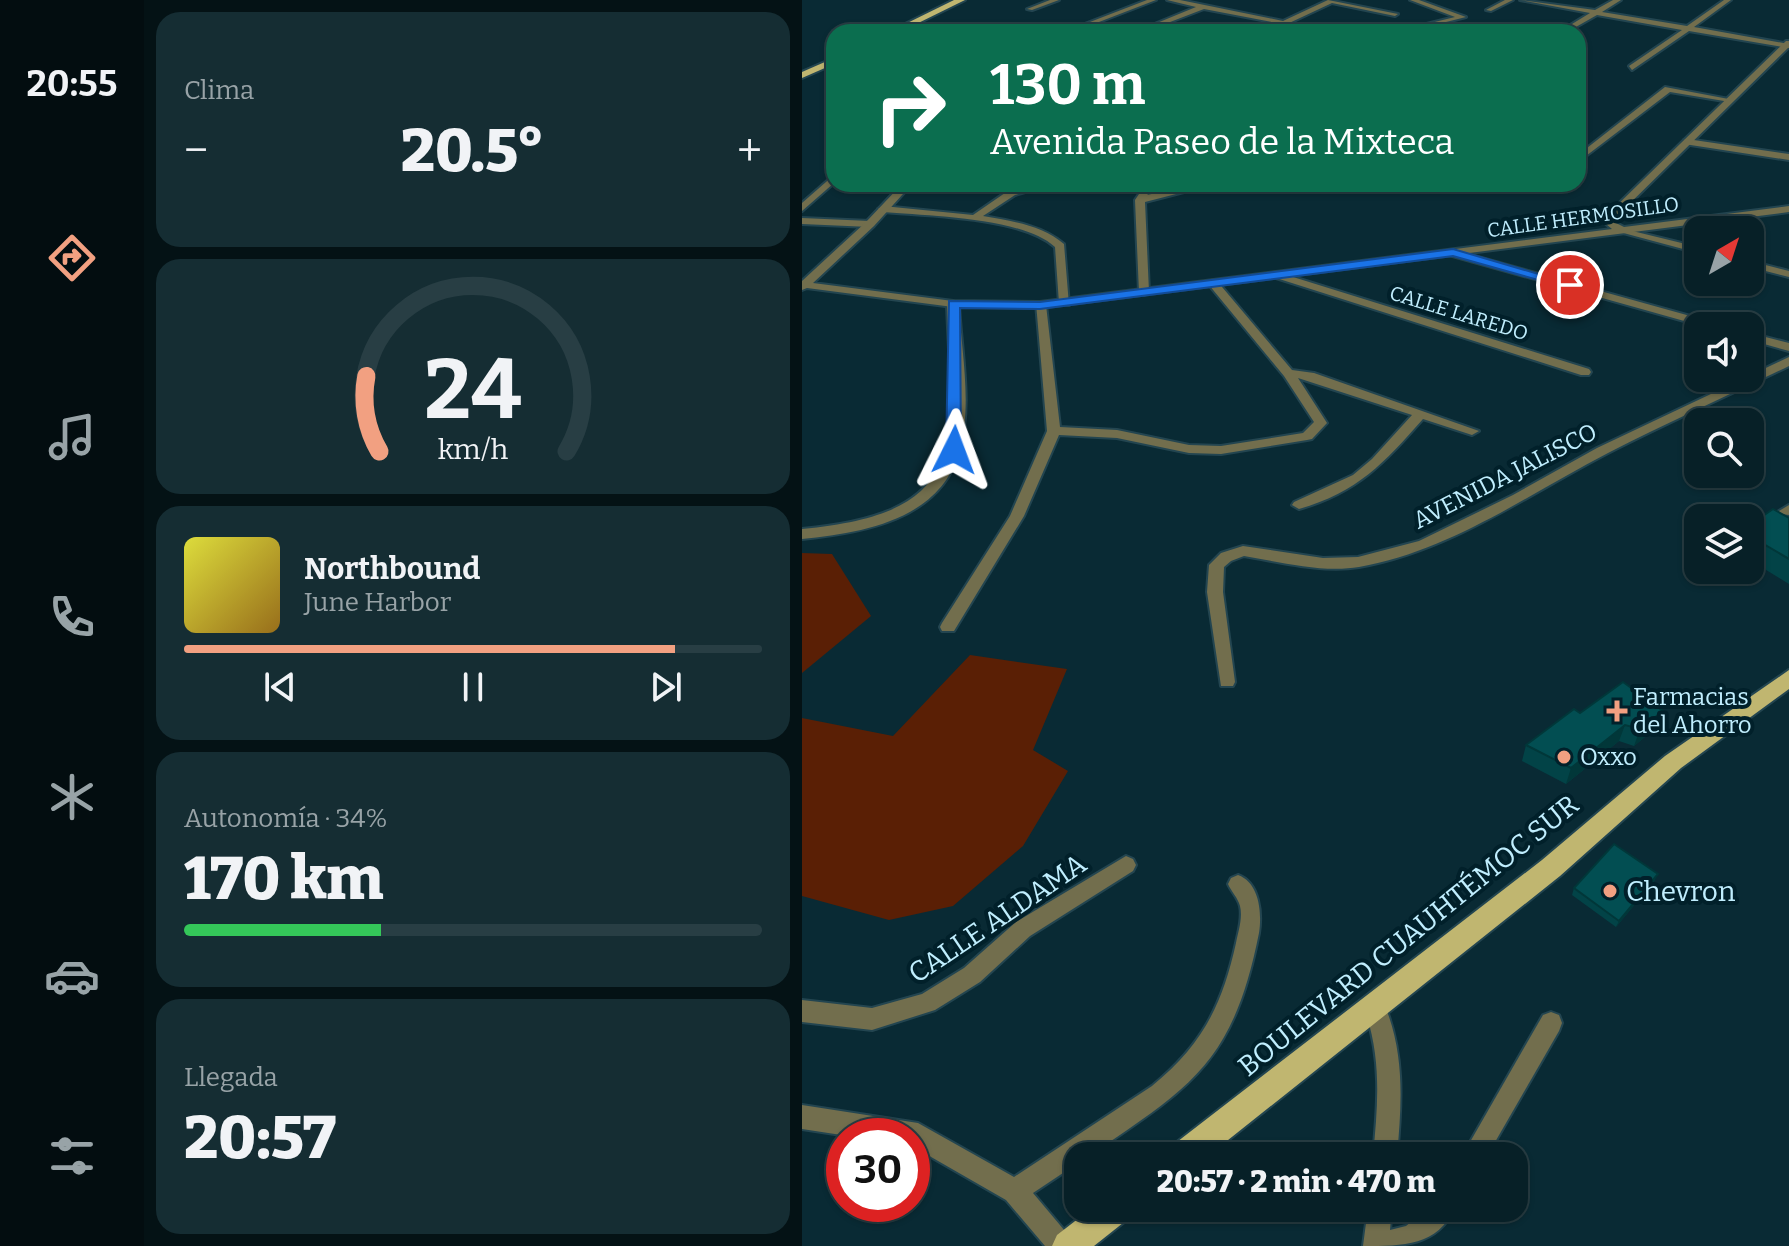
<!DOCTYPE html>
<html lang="es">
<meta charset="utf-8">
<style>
:root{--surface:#072027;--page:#152d33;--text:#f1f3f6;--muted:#98a3a7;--line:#283e44;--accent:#f2a081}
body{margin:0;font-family:Bitter,serif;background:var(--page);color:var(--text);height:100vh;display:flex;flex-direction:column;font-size:30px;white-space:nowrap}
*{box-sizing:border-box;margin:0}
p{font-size:26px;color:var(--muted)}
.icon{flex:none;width:44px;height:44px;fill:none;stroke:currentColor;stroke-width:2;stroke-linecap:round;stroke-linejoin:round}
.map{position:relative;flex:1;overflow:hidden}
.sheet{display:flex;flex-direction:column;gap:12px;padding:12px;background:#041215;width:658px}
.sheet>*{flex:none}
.banner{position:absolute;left:24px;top:24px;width:760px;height:168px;border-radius:24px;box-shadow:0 2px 6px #0004,0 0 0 2px var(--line);background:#0b6e4f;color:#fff;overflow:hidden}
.needle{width:52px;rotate:39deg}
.tools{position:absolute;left:882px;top:216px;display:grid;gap:16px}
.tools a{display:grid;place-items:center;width:80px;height:80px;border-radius:16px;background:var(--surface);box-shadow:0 2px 6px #0004,0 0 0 2px var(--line);font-size:40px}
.speed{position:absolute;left:24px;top:1118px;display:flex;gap:16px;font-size:40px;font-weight:700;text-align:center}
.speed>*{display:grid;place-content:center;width:104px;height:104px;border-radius:50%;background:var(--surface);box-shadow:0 2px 6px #0004,0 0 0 2px var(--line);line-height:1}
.speed .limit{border:12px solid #d22;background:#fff;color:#111}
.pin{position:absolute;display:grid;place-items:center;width:68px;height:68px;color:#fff;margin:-34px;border:4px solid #fff;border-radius:50%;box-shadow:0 2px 8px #0007}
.me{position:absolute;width:88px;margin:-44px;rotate:3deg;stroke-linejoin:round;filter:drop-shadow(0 0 6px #0008)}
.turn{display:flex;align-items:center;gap:28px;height:168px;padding:0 32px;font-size:36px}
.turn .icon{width:104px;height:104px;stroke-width:2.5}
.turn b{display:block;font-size:56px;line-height:68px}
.big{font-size:60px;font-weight:800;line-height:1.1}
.sheet .widget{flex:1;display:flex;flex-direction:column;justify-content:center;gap:12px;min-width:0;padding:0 28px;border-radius:24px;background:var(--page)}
.sheet .dial{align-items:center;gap:0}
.dial svg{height:208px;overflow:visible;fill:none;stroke:var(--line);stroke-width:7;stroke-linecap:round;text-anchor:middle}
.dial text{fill:var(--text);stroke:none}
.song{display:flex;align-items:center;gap:24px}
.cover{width:96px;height:96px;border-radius:12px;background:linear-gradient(135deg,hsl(60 70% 55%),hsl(40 70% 35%))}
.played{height:8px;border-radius:4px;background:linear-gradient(90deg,var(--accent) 85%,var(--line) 85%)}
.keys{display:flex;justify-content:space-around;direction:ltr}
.heat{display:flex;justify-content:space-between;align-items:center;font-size:44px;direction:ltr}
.charge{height:12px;border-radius:6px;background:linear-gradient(90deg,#34c759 34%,var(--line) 0)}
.trip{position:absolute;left:262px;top:1142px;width:464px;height:80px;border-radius:24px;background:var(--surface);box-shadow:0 2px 6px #0004,0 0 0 2px var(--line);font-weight:800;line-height:80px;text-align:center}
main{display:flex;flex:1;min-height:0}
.dock{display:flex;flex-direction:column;width:144px;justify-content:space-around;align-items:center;background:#030d10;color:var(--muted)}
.dock .icon{width:56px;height:56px}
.dock .active{color:var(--accent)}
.dock b{font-size:36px;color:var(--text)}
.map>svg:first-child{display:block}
.green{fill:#5a1f05}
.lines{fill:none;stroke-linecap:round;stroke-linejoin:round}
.minor-casing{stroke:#234550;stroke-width:4}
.tertiary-casing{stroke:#234550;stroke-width:4}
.primary-casing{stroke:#234550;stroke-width:4}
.minor{fill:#726e4d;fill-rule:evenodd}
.tertiary{fill:#726e4d;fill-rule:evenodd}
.primary{fill:#c0b670;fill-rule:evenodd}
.wall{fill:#024347}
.shaded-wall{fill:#013739}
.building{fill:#024e52;stroke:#013739;stroke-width:2}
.route{fill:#1a73e8;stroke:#114b97;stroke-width:2}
.poi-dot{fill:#f2a081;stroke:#01202a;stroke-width:3}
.labels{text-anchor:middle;stroke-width:8;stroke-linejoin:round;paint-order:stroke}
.far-street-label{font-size:20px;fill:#c0eefe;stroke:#01202a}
.street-label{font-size:24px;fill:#c0eefe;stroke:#01202a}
.poi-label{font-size:24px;fill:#c0eefe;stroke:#01202a;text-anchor:start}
.near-poi-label{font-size:28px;fill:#c0eefe;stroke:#01202a;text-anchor:start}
.near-street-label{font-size:28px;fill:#c0eefe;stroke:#01202a}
</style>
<main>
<nav class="dock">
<b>20:55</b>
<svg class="icon active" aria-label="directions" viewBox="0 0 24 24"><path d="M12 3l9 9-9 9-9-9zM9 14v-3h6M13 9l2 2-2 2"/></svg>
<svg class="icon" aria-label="music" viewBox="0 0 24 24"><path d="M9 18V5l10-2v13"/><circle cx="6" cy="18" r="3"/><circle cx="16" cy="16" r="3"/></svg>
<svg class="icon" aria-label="phone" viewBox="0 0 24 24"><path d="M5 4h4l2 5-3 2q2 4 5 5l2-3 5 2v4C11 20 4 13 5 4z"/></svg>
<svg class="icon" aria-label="climate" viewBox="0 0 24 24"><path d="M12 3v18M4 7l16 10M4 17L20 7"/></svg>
<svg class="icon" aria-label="car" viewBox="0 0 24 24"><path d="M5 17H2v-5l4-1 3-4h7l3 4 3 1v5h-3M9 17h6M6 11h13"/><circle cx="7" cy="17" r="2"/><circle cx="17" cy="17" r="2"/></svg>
<svg class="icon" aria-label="filters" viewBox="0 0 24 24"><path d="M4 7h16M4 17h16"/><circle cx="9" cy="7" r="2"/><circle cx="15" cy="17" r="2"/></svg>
</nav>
<section class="sheet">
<div class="widget"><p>Clima</p>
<div class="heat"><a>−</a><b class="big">20.5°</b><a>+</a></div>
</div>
<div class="widget dial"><svg viewBox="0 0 100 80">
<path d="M14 69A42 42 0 1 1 86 69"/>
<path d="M14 69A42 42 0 0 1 9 40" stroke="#f2a081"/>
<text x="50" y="56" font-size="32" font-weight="700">24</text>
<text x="50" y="72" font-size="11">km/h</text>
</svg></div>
<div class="widget">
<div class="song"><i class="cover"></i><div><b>Northbound</b><p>June Harbor</p></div></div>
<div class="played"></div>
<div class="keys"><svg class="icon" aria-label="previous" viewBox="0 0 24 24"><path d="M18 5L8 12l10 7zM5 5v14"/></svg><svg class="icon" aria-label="pause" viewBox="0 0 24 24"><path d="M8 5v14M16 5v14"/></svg><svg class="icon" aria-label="next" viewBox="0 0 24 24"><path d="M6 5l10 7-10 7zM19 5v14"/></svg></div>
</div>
<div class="widget"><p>Autonomía · 34%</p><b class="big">170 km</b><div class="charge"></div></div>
<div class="widget"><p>Llegada</p><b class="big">20:57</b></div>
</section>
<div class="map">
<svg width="987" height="1246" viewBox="0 0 987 1246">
<rect width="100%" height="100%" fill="#092a34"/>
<g class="green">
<path d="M0 553 30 554 69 616 0 673Z"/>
<path d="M168 655 265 669 231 750 266 771 221 846 151 906 87 920 0 896V718L91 736Z"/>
</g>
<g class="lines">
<defs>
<g id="minor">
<path d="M248 0H257L230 10 225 9Z"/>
<path d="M365 0H378L481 21 526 0 596 14 593 16 530 3 468 32H459L475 23 402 9 342 32H333L394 7Z"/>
<path d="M608 0H617L664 17 604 32H592L653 17Z"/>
<path d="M703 0H711L689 11 684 10Z"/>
<path d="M718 0 793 10 811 0H819L800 12 885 26 922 0H929L892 27 987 44V48L887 31 830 70 827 66 880 30 795 15 765 32H757L788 13Z"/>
<path d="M863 87 932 100 928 102 868 92 776 162V155Z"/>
<path d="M885 139 987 154V160L882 144V140Z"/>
<path d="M32 175V183L0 211V203Z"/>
<path d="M216 184H227L225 186 251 184 213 195 181 216C209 221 240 225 262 244L267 305 257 303 253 247C220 217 126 216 81 212L76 209 81 206 171 215Z"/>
<path d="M347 184H358L345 195 396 184H413L343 202 347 292 342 295 337 292 333 200 341 188Z"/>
<path d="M0 218 68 221 73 224 68 227 0 224Z"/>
<path d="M814 227 896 247V253L814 231Z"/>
<path d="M651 250 917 324 919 326H900L647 255 646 253Z"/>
<path d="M948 261 987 271V277L948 267Z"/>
<path d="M475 272 787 369 789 372 787 375H779L471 277V273Z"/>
<path d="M411 280 415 281 490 370 512 373 677 431 670 435 621 419C582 463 556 492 497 509L490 505 492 502 551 475 570 459 610 415 496 378 525 423 510 439 505 440 419 454 387 453 315 438 257 435 222 516 152 631H140L138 627 140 623 208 516 245 431 234 303 244 305 258 427 315 430 387 445 419 446 501 433 512 422 482 376 407 285 406 283Z"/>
<path d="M151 301 157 304C159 351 171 406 157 452 138 520 60 533 0 539V529C171 513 150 444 145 304Z"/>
<path d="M948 333 987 343V351L948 340Z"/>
<path d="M987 357V366C927 395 865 423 806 453 725 495 648 551 557 567 520 573 479 562 442 556L429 561 422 567 421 592 433 682 431 686H419L405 592 407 565 419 553 441 546 521 558 556 557 617 541 711 495 795 448Z"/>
<path d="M987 505V515L979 514 977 511Z"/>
<path d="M324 856 331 859 334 865 331 871 228 936 178 982 133 1010 70 1030 0 1022V1000L70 1008 120 994 162 968 214 922Z"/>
<path d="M436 875C458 883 460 914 457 933 431 1063 390 1086 287 1156H276V1163L231 1193 268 1237 272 1246H243L204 1200 110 1146V1136H46L0 1129V1105L116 1123 212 1177 350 1086C400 1045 420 1006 434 943 436 932 441 918 438 906 436 898 429 891 426 884L429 878Z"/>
<path d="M573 997 581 1001C603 1052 600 1101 595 1156H571C576 1104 580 1058 562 1008L565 1001Z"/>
<path d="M749 1012 757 1015 760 1023 757 1031 685 1156H660L741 1015Z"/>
<path d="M566 1208H590L588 1230 604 1226 626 1208H653C635 1246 602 1246 561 1246Z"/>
</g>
<g id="tertiary">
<path d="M345 0H354L271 32H262Z"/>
<path d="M984 41H987V47L814 217V223L822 227 987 206V212L238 308 151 307 5 288 0 290V281L64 222 100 184H110L72 226 11 283 151 301 238 302 810 229 804 224 806 214Z"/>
</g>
<g id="primary">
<path d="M152 0H163L98 32H87Z"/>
<path d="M32 58V64L0 78V72Z"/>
<path d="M987 670V689L879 768 758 876 406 1156H367L371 1145 740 860 863 756Z"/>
<path d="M290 1208H331L326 1219 292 1246H250L255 1235Z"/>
</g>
</defs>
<use href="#minor" class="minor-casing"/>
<use href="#tertiary" class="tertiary-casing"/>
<use href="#primary" class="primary-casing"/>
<use href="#minor" class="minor"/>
<use href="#tertiary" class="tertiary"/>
<use href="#primary" class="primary"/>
</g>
<g class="wall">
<path d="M987 518V584L948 560V525Z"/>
<path d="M861 711 855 727 832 746 817 741 764 784 720 761 724 745 778 713Z"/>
<path d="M853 880 814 927 770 895 772 888Z"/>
</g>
<g class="shaded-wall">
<path d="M861 711 855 727 832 746 838 729Z"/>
<path d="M823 725 817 741 764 784 769 768Z"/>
<path d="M856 874 853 880 814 927 817 921Z"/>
</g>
<g class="building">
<path d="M971 509 987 518V559L948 536V525Z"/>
<path d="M821 682 861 711 838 729 823 725 769 768 724 745 772 709 778 713Z"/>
<path d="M812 844 856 874 817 921 772 888Z"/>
</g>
<path class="route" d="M651 249 774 285 768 289 651 256 238 309 158 308 159 450 152 454 144 450 147 301 238 302Z"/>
<g class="poi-dot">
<path d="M811 699h8v8h8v8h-8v8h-8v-8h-8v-8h8z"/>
<circle cx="762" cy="757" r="8"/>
<circle cx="808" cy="891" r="8"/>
</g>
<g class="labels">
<g class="far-street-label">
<text transform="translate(781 217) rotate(-8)" y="7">CALLE HERMOSILLO</text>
<text transform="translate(657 313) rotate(17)" y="7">CALLE LAREDO</text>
</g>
<g class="street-label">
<text transform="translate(703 476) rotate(-27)" y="8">AVENIDA JALISCO</text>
</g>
<g class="poi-label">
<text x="831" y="705">Farmacias<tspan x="831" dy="28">del Ahorro</tspan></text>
<text x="778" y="765">Oxxo</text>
</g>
<g class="near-poi-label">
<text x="824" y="901">Chevron</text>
</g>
<g class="near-street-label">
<text transform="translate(195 918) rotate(-34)" y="10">CALLE ALDAMA</text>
<text transform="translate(606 935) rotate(-39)" y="10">BOULEVARD CUAUHTÉMOC SUR</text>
</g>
</g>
</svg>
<div class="tools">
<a><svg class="needle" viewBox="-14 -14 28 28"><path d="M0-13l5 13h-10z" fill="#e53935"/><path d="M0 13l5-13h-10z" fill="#98a3a7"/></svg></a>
<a><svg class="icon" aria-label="sound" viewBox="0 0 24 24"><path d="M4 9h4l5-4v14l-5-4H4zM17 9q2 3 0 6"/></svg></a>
<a><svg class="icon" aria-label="search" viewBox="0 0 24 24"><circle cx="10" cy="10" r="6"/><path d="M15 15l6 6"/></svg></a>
<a><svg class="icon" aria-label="layers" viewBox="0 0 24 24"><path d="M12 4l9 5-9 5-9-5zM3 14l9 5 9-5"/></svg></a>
</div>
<div class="speed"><div class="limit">30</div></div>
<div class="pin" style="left:768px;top:285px;background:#d93025"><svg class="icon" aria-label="arrive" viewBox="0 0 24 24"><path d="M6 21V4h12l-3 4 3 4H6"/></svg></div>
<svg class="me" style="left:152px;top:450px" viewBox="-20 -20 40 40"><path d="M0-17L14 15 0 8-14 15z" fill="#1a73e8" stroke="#fff" stroke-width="4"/></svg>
<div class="trip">20:57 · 2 min · 470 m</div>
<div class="banner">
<div class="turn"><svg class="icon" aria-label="right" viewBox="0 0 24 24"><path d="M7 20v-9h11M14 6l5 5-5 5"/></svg><div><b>130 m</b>Avenida Paseo de la Mixteca</div></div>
</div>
</div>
</main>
